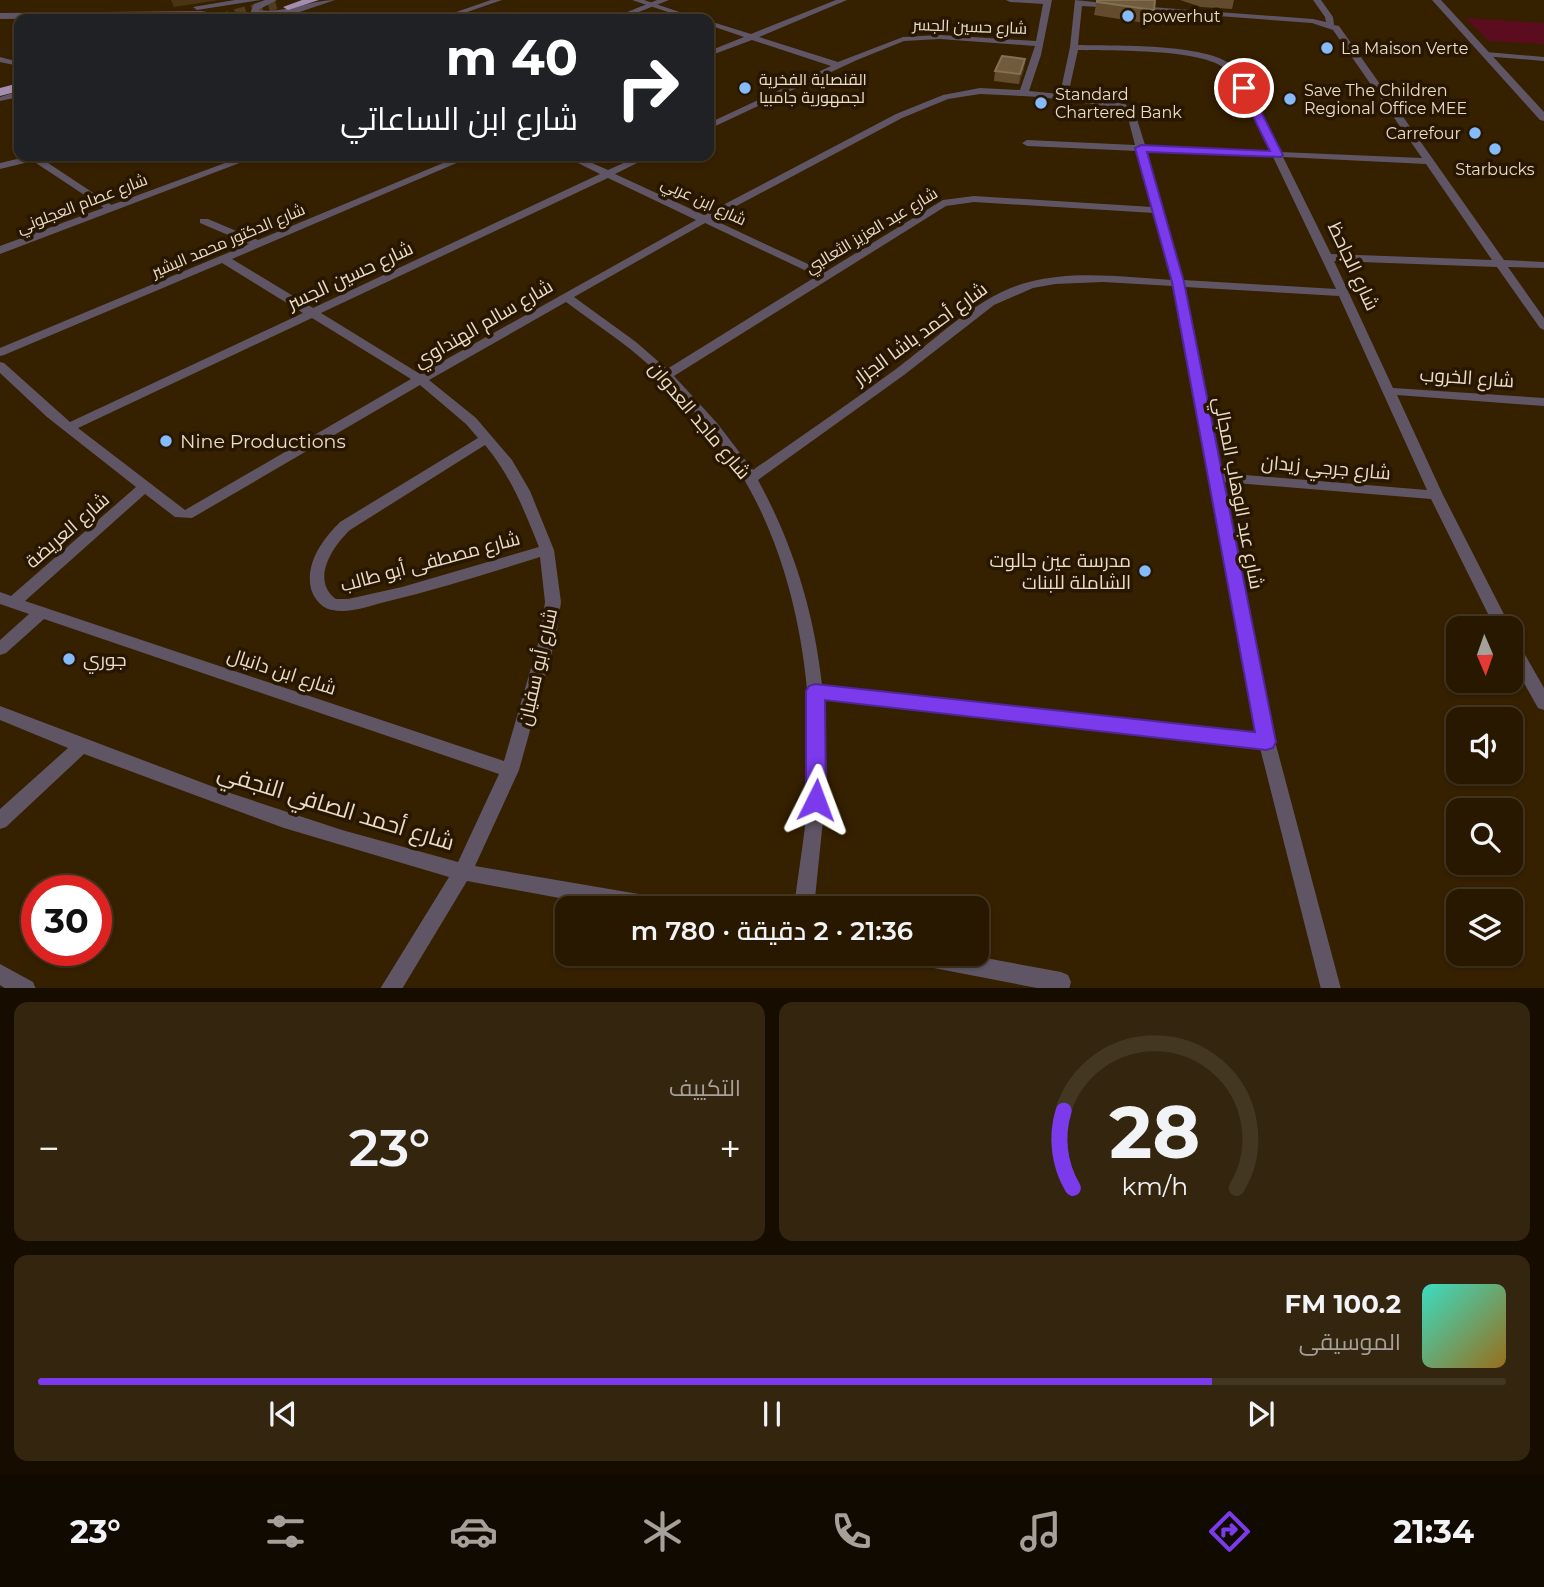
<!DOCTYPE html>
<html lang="ar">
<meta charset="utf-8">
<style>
:root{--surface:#281800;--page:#34250f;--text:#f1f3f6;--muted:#a5a099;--line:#443722;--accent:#7c3aed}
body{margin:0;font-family:Montserrat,Cairo,sans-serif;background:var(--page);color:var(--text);direction:rtl;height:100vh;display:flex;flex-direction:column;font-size:26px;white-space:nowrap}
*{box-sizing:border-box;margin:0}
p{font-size:23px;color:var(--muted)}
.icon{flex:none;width:38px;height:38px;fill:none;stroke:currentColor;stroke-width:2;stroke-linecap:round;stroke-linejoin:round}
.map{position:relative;height:988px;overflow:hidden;direction:ltr}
.panel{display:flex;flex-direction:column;gap:14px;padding:14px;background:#160d00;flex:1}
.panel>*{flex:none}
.banner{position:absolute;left:14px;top:14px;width:700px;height:147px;border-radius:14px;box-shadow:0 2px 5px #0004,0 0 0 2px var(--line);direction:rtl;background:#202124;color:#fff;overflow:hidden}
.needle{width:46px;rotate:178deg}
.fabs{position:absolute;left:1446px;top:616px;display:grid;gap:14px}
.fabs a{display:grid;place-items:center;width:77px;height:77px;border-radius:14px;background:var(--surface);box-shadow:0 2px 5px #0004,0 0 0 2px var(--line);font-size:35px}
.speed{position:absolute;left:21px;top:875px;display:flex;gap:14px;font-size:35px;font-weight:700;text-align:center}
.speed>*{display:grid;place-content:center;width:91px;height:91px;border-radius:50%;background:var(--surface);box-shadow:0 2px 5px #0004,0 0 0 2px var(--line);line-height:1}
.speed .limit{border:10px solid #d22;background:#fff;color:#111}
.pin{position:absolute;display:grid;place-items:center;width:60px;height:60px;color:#fff;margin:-30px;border:4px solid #fff;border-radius:50%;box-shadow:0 2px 7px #0007}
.me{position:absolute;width:77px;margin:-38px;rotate:3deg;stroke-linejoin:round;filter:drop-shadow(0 0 5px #0008)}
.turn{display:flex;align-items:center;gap:24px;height:147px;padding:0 21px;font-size:32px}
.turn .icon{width:91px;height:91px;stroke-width:2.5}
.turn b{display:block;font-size:49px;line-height:60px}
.big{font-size:52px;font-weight:600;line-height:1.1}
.panel .widget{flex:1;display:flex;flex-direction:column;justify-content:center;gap:10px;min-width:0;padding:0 24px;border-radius:14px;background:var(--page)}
.panel .dial{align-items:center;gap:0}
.dial svg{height:182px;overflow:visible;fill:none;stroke:var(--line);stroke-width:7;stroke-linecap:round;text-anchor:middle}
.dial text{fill:var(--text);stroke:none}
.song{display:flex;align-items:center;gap:21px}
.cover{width:84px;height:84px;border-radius:10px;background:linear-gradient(135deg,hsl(170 70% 55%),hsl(40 70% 35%))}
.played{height:7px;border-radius:4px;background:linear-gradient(90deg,var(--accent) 80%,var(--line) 80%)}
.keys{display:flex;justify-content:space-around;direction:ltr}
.heat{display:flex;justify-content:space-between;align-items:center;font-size:38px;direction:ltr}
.panel .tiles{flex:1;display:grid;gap:14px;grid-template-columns:1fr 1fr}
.widget:last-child{grid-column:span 2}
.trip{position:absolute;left:555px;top:896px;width:434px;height:70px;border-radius:14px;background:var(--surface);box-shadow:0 2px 5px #0004,0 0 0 2px var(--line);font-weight:600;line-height:70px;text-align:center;direction:rtl}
.tab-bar{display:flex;height:112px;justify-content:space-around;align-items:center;background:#100a00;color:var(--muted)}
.tab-bar .icon{width:49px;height:49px}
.tab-bar .current{color:var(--accent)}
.tab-bar b{font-size:32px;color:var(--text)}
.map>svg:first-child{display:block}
.green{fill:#5c0c1f}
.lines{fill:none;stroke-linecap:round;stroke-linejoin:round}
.trunk-tunnel{stroke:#503c1e;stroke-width:11;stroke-dasharray:11 6;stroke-linecap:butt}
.minor{fill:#5f5564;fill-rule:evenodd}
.tertiary{fill:#5f5564;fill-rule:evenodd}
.trunk{fill:#a48eb0;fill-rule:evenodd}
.wall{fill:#624c2d}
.shaded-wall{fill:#4a3414}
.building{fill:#715b3e;stroke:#847053;stroke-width:2}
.route{fill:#7c3aed;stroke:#51269a;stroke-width:2}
.poi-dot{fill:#86bbfb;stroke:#281700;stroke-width:2.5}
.labels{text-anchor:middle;stroke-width:7;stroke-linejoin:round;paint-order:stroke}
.far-poi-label{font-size:16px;fill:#eadcc9;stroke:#281700;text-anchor:start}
.far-street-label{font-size:16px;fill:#eadcc9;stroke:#281700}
.street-label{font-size:19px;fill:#eadcc9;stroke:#281700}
.poi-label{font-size:19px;fill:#eadcc9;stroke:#281700;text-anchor:start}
.near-street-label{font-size:23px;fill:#eadcc9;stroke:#281700}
</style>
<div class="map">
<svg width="1544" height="989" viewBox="0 0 1544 989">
<rect width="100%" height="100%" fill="#352000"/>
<path class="green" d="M1465 18 1544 23V44L1489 41Z"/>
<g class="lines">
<path class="trunk-tunnel" d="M219 19 276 4"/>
<g class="minor">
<path d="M491 0H502L447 19H436Z"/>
<path d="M632 0H644L700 19H689Z"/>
<path d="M836 0H847L759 37 838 62 903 37 940 35 1036 41 1043 4 1010 2 1006 0H1052L1041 55 1029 91 1060 94 1070 47 1075 0 1113 4 1117 6 1116 8 1082 6 1078 45C1114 46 1207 43 1233 66 1253 85 1267 126 1280 152L1422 158 1333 30 1312 23 1137 10 1133 8 1137 6 1313 19 1326 22 1325 17 1313 0H1321L1333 17 1334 25 1339 26 1504 260 1544 262V268L1508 267 1544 318V330L1540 328 1497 267 1334 261 1393 388 1544 398V406L1397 395 1443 495 1511 628 1510 629 1495 628 1431 499 1223 482 1268 715 1341 989H1321L1260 748 824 699 827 781 814 908H794C799 866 807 824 809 782 814 678 795 561 739 471 715 433 683 396 650 366 624 342 594 323 566 302L429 380 476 418 512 460 530 491 554 550 561 602 556 637 519 770 475 866 668 899 675 902 678 908H614L467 881 402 989H380L449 877 284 828 84 754 6 827 0 829V809L68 748 0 720V706L227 792 342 830 458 862 499 774 44 619 6 653 0 655V640L29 614 0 604V592L11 596 136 487 47 417 0 373V362L4 363 70 422 303 313 222 263 4 355 0 356V348L249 244 200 223V219H208L258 240 460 156H473L232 259 313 308 600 174 564 156H576L608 170 639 156H651L615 174 704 215 896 114 943 95 980 88 1020 90 1035 46 940 39 904 41 857 60 709 129V123L831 66 752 40 709 56V51L744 37 709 25V21L751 34ZM1078 50C1111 51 1203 48 1227 70 1245 87 1259 128 1270 151L1145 145 1135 113 1125 104 1068 95ZM980 94 1041 97 1119 108 1127 114 1135 145 1027 140 1022 143 1027 146 1137 151 1152 207 974 196 943 200 825 272 712 219 902 118 948 99ZM1146 151 1273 157 1336 289 1183 280ZM1283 157 1426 164 1492 260 1331 254ZM608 178 696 220 420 374 321 313ZM974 202 1154 213 1172 280C1125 277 1074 270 1029 282 978 295 937 339 896 369 849 404 800 437 753 470L717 423 674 376 946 206ZM705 223 817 276 667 369 636 342 574 297ZM1103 282 1173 286 1256 734 822 685C814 612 793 544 758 480L904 375 994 305 1033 288 1055 284ZM1185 287 1339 296 1427 490 1221 473ZM312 318 411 379 185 510 78 428ZM420 385 466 424 478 438 340 522C324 538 308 559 310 583 311 595 320 608 332 610 349 614 369 606 385 602 438 589 489 573 540 557L545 602 540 637 504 761 25 601 145 494 175 517 192 518ZM485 445C511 476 524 510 539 547L402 587 348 599H336C310 580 333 546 350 530Z"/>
<path d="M1486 52 1544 57V61L1483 56 1482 54Z"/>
<path d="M0 57 19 62V66L0 62Z"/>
<path d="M19 91V97L0 101V97Z"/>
<path d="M30 156H46L42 159 116 208 107 210 33 161 0 169V163Z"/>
<path d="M1510 637 1516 639 1544 688V710L1538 708 1510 658Z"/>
<path d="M903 954H964L1061 972 1068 975 1071 982 1069 989H1042L913 964 906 961Z"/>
<path d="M0 964 33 982 36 989H6L0 985Z"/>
</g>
<g class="tertiary">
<path d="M235 0H261L197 10 193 7Z"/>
<path d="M265 0H277L258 10C286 14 308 0 335 0L285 17 250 14 254 4Z"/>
<path d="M657 0H669L621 19H610Z"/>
<path d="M1432 0H1441L1544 112V121L1540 120Z"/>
<path d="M201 11 252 19 201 17 0 19V13Z"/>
<path d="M244 156H258L0 254V246Z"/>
</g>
<g class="trunk">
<path d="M302 0H319L288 10 283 7Z"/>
<path d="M19 83V91L0 96V88Z"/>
</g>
</g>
<g class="wall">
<path d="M1097 0 1154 10 1151 24 1094 15Z"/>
<path d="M1180 0H1234L1232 9 1201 7Z"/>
<path d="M1025 59 1024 69 1019 84 994 81 995 71Z"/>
</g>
<g class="shaded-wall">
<path d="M171 0H219L174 7Z"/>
<path d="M1025 59 1024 69 1019 84 1020 74Z"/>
</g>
<g class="building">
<path d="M1097 0H1155L1154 10 1097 2Z"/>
<path d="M1002 56 1025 59 1020 74 995 71Z"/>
</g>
<path class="route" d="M1244 85 1249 88 1283 155 1281 157 1147 152 1184 282 1276 742 1273 748 1266 750 825 700 826 800 823 806 816 809 809 806 806 800V691L809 686 815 684 1255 732 1172 282 1135 148 1141 145 1270 151 1239 88Z"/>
<g class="poi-dot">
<circle cx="1128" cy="16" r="7"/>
<circle cx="1327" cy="48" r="7"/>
<circle cx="745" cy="88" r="7"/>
<circle cx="1290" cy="99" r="7"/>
<circle cx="1041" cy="103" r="7"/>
<circle cx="1475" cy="133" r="7"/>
<circle cx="1495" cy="149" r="7"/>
<circle cx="166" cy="441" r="7"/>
<circle cx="1145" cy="571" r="7"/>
<circle cx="69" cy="659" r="7"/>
</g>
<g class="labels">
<g class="far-poi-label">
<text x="1142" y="22">powerhut</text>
<text x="1341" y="54">La Maison Verte</text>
<text x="759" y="85">القنصاية الفخرية<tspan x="759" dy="18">لجمهورية جامبيا</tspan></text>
<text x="1304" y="96">Save The Children<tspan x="1304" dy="18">Regional Office MEE</tspan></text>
<text x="1055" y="100">Standard<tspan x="1055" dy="18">Chartered Bank</tspan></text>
<text x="1461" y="139" text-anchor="end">Carrefour</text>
<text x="1495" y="175" text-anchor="middle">Starbucks</text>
</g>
<g class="far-street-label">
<text transform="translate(970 26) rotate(2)" y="6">شارع حسين الجسر</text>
<text transform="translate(704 201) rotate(25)" y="6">شارع ابن عربي</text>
<text transform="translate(82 203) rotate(-21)" y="6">شارع عصام العجلوني</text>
<text transform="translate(871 230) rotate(-31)" y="6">شارع عبد العزيز الثعالبي</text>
<text transform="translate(228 240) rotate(-23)" y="6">شارع الدكتور محمد البشير</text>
</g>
<g class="street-label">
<text transform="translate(1354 266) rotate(65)" y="7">شارع الجاحظ</text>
<text transform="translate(350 275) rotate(-25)" y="7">شارع حسين الجسر</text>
<text transform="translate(483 323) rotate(-30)" y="7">شارع سالم الهنداوي</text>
<text transform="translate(920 333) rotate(-36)" y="7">شارع أحمد باشا الجزار</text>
<text transform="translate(1467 377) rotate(4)" y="7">شارع الخروب</text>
<text transform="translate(700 420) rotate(50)" y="7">شارع ماجد العدوان</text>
<text transform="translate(1326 467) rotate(5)" y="7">شارع جرجي زيدان</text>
<text transform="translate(1239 493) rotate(79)" y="7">شارع عبد الوهاب المجالي</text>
<text transform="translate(67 530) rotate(-41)" y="7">شارع العريضة</text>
<text transform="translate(430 561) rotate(-15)" y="7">شارع مصطفى أبو طالب</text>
<text transform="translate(537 667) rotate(-77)" y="7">شارع أبو سفيان</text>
<text transform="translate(282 671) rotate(18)" y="7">شارع ابن دانيال</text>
</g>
<g class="poi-label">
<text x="180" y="448">Nine Productions</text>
<text x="1131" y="567" text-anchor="end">مدرسة عين جالوت<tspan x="1131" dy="22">الشاملة للبنات</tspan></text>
<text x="83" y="666">جوري</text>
</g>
<g class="near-street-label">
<text transform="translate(336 807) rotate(17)" y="8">شارع أحمد الصافي النجفي</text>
</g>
</g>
</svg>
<div class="fabs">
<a><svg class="needle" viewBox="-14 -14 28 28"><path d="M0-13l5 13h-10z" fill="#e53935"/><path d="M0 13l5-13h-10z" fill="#a5a099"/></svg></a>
<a><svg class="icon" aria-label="sound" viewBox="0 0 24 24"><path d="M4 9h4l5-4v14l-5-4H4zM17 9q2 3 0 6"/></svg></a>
<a><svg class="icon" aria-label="search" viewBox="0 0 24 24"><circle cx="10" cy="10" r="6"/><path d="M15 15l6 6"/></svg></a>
<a><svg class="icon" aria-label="layers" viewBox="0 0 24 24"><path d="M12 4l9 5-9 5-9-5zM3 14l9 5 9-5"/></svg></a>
</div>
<div class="speed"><div class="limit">30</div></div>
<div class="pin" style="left:1244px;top:88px;background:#d93025"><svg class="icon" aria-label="arrive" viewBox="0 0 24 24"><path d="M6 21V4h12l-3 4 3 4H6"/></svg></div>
<svg class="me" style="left:816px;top:800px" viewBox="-20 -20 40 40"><path d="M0-17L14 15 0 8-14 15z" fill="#7c3aed" stroke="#fff" stroke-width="4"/></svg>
<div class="trip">21:36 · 2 دقيقة · 780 m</div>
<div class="banner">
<div class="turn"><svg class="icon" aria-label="right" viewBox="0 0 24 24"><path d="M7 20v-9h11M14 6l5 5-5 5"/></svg><div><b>40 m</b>شارع ابن الساعاتي</div></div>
</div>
</div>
<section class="panel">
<div class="tiles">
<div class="widget dial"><svg viewBox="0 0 100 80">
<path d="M14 69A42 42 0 1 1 86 69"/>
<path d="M14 69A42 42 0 0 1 10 35" stroke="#7c3aed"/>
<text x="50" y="56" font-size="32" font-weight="700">28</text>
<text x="50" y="72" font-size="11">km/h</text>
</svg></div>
<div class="widget"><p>التكييف</p>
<div class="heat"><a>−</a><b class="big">23°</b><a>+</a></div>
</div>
<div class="widget">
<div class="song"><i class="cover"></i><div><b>100.2 FM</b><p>الموسيقى</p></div></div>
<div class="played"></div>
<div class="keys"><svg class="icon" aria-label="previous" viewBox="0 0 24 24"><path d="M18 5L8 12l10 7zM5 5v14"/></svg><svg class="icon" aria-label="pause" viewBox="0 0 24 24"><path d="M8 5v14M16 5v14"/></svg><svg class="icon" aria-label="next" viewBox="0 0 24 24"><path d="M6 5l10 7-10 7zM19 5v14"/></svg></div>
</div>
</div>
</section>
<nav class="tab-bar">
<b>21:34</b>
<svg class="icon current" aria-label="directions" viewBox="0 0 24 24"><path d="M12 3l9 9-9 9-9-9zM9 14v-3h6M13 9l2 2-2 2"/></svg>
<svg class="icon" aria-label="music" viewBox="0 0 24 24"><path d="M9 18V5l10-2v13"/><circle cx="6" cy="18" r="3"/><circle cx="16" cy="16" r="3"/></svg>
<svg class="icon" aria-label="phone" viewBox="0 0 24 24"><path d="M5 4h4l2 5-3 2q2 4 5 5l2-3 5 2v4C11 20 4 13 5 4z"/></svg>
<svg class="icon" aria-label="climate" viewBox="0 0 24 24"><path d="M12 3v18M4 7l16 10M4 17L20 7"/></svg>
<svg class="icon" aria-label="car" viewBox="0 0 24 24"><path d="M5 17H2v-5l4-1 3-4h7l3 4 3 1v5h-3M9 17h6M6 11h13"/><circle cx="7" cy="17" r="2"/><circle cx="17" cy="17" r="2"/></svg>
<svg class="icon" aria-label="filters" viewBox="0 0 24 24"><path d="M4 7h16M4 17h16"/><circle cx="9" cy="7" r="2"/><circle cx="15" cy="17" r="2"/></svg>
<b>23°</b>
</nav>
